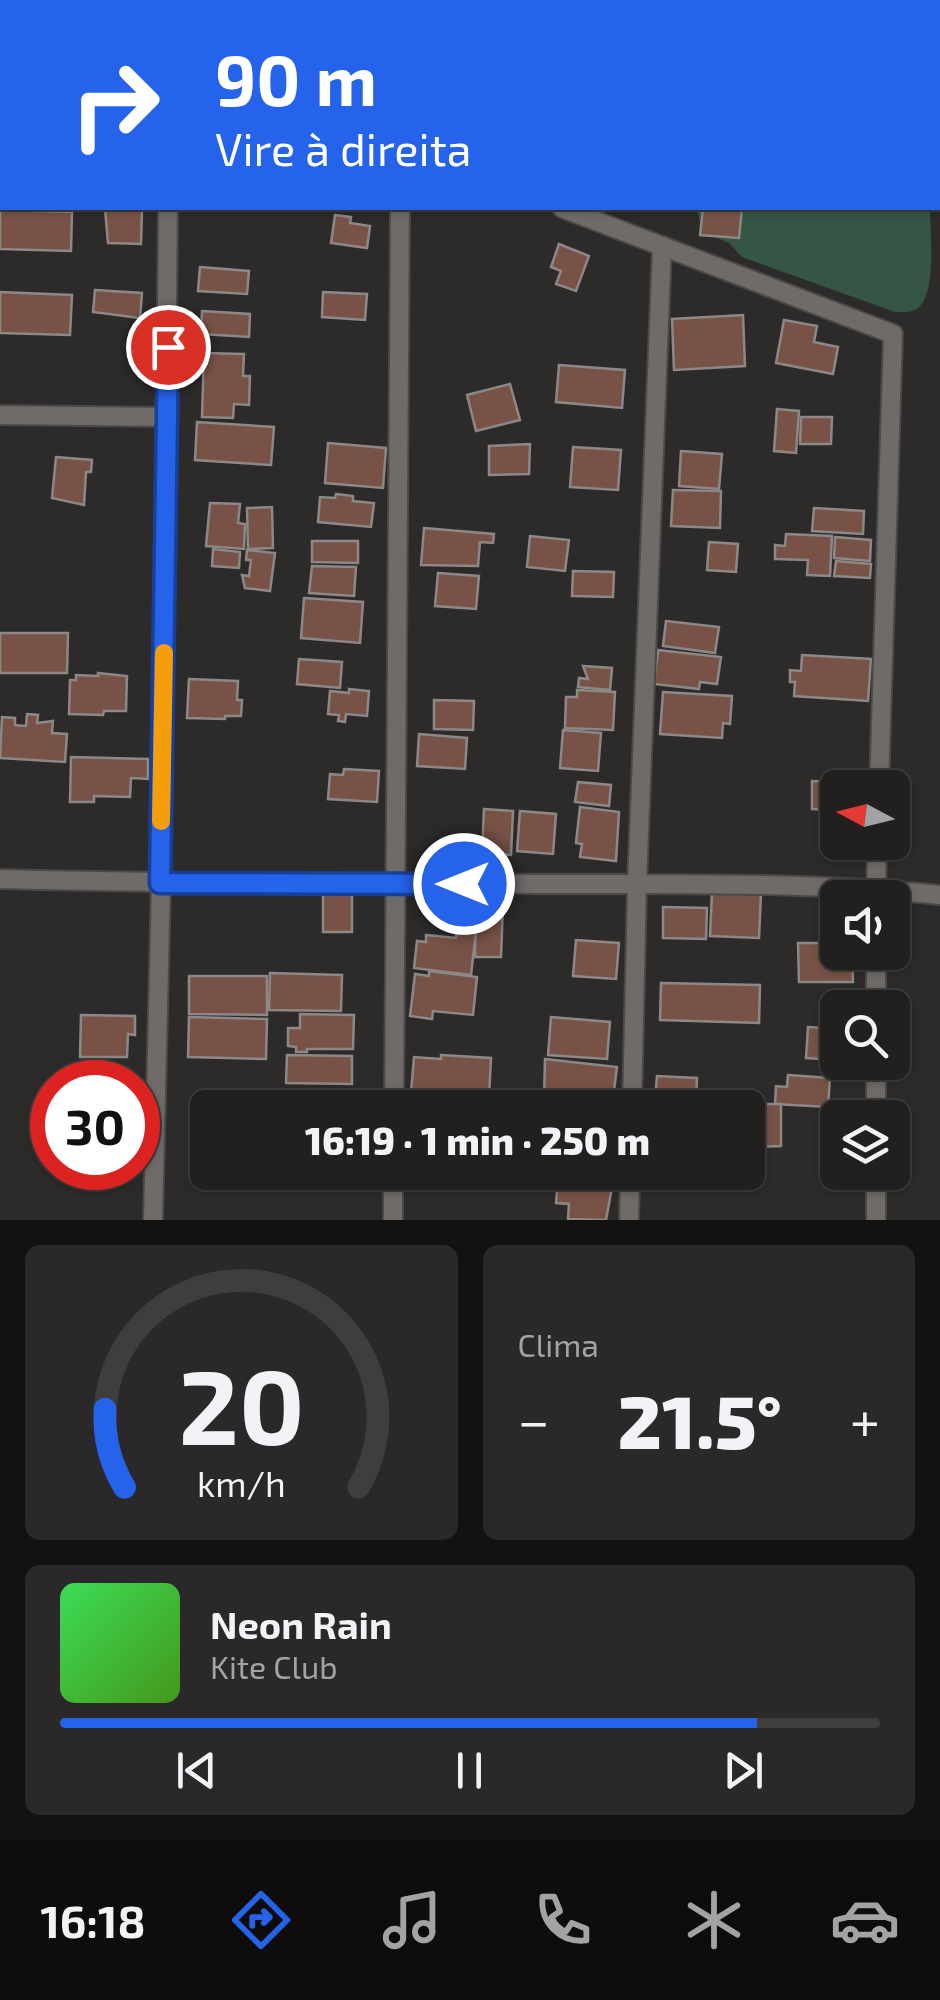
<!DOCTYPE html>
<html lang="pt">
<meta charset="utf-8">
<style>
:root{--surface:#22201f;--page:#2a2828;--text:#f1f3f6;--muted:#a2a3a4;--line:#3f3e3d;--accent:#2563eb}
body{margin:0;font-family:"Exo 2",sans-serif;background:var(--page);color:var(--text);height:100vh;display:flex;flex-direction:column;font-size:38px;white-space:nowrap}
*{box-sizing:border-box;margin:0}
p{font-size:32px;color:var(--muted)}
.icon{flex:none;width:55px;height:55px;fill:none;stroke:currentColor;stroke-width:2;stroke-linecap:round;stroke-linejoin:round}
.map{position:relative;height:1220px;overflow:hidden}
.drawer{display:flex;flex-direction:column;gap:25px;padding:25px;background:#131211;flex:1}
.drawer>*{flex:none}
.hud{position:absolute;left:0px;top:0px;width:940px;height:210px;box-shadow:0 2px 8px #0004,0 0 0 2px var(--line);background:#2563eb;color:#fff;overflow:hidden}
.needle{width:65px;rotate:277deg}
.buttons{position:absolute;left:820px;top:770px;display:grid;gap:20px}
.buttons a{display:grid;place-items:center;width:90px;height:90px;border-radius:15px;background:var(--surface);box-shadow:0 2px 8px #0004,0 0 0 2px var(--line);font-size:50px}
.speed{position:absolute;left:30px;top:1060px;display:flex;gap:20px;font-size:50px;font-weight:700;text-align:center}
.speed>*{display:grid;place-content:center;width:130px;height:130px;border-radius:50%;background:var(--surface);box-shadow:0 2px 8px #0004,0 0 0 2px var(--line);line-height:1}
.speed .limit{border:15px solid #d22;background:#fff;color:#111}
.pin{position:absolute;display:grid;place-items:center;width:85px;height:85px;color:#fff;margin:-42px;border:5px solid #fff;border-radius:50%;box-shadow:0 2px 10px #0007}
.me{position:absolute;width:110px;margin:-55px;rotate:270deg;stroke-linejoin:round;filter:drop-shadow(0 0 8px #0008)}
.turn{display:flex;align-items:center;gap:35px;height:210px;padding:0 50px;font-size:45px}
.turn .icon{width:130px;height:130px;stroke-width:2.5}
.turn b{display:block;font-size:70px;line-height:85px}
.big{font-size:75px;font-weight:800;line-height:1.1}
.drawer .card{flex:1;display:flex;flex-direction:column;justify-content:center;gap:15px;min-width:0;padding:0 35px;border-radius:15px;background:var(--page)}
.drawer .dial{align-items:center;gap:0}
.dial svg{height:260px;overflow:visible;fill:none;stroke:var(--line);stroke-width:7;stroke-linecap:round;text-anchor:middle}
.dial text{fill:var(--text);stroke:none}
.song{display:flex;align-items:center;gap:30px}
.cover{width:120px;height:120px;border-radius:15px;background:linear-gradient(135deg,hsl(130 70% 55%),hsl(100 70% 35%))}
.played{height:10px;border-radius:5px;background:linear-gradient(90deg,var(--accent) 85%,var(--line) 85%)}
.keys{display:flex;justify-content:space-around;direction:ltr}
.heat{display:flex;justify-content:space-between;align-items:center;font-size:55px;direction:ltr}
.drawer .tiles{flex:1;display:grid;gap:25px;grid-template-columns:1fr 1fr}
.card:last-child{grid-column:span 2}
.trip{position:absolute;left:190px;top:1090px;width:575px;height:100px;border-radius:15px;background:var(--surface);box-shadow:0 2px 8px #0004,0 0 0 2px var(--line);font-weight:800;line-height:100px;text-align:center}
.menu{display:flex;height:160px;justify-content:space-around;align-items:center;background:#0e0d0c;color:var(--muted)}
.menu .icon{width:70px;height:70px}
.menu .on{color:var(--accent)}
.menu b{font-size:45px;color:var(--text)}
.map>svg:first-child{display:block}
.green{fill:#355644}
.building{fill:#785247;stroke:#8c8887;stroke-width:2.5}
.lines{fill:none;stroke-linecap:round;stroke-linejoin:round}
.minor-casing{stroke:#4b4948;stroke-width:22}
.minor{stroke:#6e6b69;stroke-width:18}
.route-casing{stroke:#184099;stroke-width:25}
.route{stroke:#2563eb;stroke-width:18}
.slow{stroke:#f59e0b;stroke-width:18}
</style>
<div class="map">
<svg width="940" height="1220" viewBox="0 0 940 1220">
<rect width="100%" height="100%" fill="#2d2b29"/>
<g class="green">
<path d="M674 0H940V141L938 2Z"/>
<path d="M696 208H930C930 231 937 294 918 308 911 313 903 312 895 312L742 257 729 243 703 232Z"/>
</g>
<g class="building">
<path d="M703 208H742L739 238 700 235Z"/>
<path d="M105 209 142 210 141 244 108 243Z"/>
<path d="M0 210 72 212 71 251 0 249Z"/>
<path d="M335 215 351 217 350 223 370 226 367 248 331 243Z"/>
<path d="M559 244 589 256 576 291 556 284 561 271 551 267Z"/>
<path d="M200 267 249 271 247 294 198 291Z"/>
<path d="M95 290 142 293 140 318 93 312Z"/>
<path d="M0 292 72 295 70 335 0 333Z"/>
<path d="M323 292 367 294 365 320 322 317Z"/>
<path d="M202 311 250 314 249 337 201 334Z"/>
<path d="M743 315 745 366 674 370 672 319Z"/>
<path d="M784 320 817 326 814 342 838 347 833 374 776 363Z"/>
<path d="M204 353 244 354 243 376H250L249 405 234 404 233 418 202 417Z"/>
<path d="M559 365 625 370 622 408 556 402Z"/>
<path d="M510 384 520 420 476 431 467 395Z"/>
<path d="M777 409 799 411 796 453 774 451Z"/>
<path d="M801 417H832L831 444H800Z"/>
<path d="M197 422 274 427 271 465 195 460Z"/>
<path d="M328 443 386 448 383 488 325 483Z"/>
<path d="M530 444 529 474 489 475V446Z"/>
<path d="M573 447 621 450 618 490 570 487Z"/>
<path d="M681 451 722 454 719 489 679 486Z"/>
<path d="M56 457 92 460 91 472H86L84 505 52 498Z"/>
<path d="M673 490 721 491 720 528 671 526Z"/>
<path d="M336 494 353 496V501L374 503 371 527 318 522 320 497 335 498Z"/>
<path d="M210 503 240 504 238 523 245 524 244 549 206 546Z"/>
<path d="M272 507 273 548 248 549 247 508Z"/>
<path d="M814 508 864 511 863 534 812 531Z"/>
<path d="M424 528 494 534 493 543 480 542 478 566 421 565Z"/>
<path d="M786 534 832 536 830 576 807 575 808 560 775 559V545L785 546Z"/>
<path d="M530 536 569 540 565 571 527 567Z"/>
<path d="M835 537 871 540 870 561 834 558Z"/>
<path d="M312 541H358V563L312 562Z"/>
<path d="M709 542 738 544 736 572 707 570Z"/>
<path d="M213 549 240 552 239 568 212 566Z"/>
<path d="M247 550 275 553 270 591 245 588 242 575 249 576 251 560H246Z"/>
<path d="M836 561 871 564 870 578 834 576Z"/>
<path d="M312 566 356 567 354 596 309 593Z"/>
<path d="M573 571 614 572 613 597 572 596Z"/>
<path d="M438 573 479 576 476 609 435 606Z"/>
<path d="M304 598 363 602 360 643 301 638Z"/>
<path d="M666 621 719 627 715 653 663 646Z"/>
<path d="M0 633H68L67 673H0Z"/>
<path d="M658 650 721 657 717 684 700 682 699 689 654 684Z"/>
<path d="M802 655 871 659 868 701 794 696 795 682H790V670L801 671Z"/>
<path d="M299 659 342 662 340 688 297 684Z"/>
<path d="M583 666 612 668 610 690 578 687 579 678 588 679Z"/>
<path d="M98 673 127 676 126 711H104L103 715 69 714 70 680H76V675L98 676Z"/>
<path d="M189 679 238 681 237 700H242L241 716H225V719L187 718Z"/>
<path d="M349 689 369 691 367 716 346 714 345 722 338 721 339 715 328 714 330 691 349 693Z"/>
<path d="M577 690 615 692 613 730 565 728 566 697H577Z"/>
<path d="M663 692 732 696 730 724 723 723 722 738 660 734Z"/>
<path d="M434 700 474 701 473 730 434 729Z"/>
<path d="M27 714 38 715 37 723 53 721 52 733 67 734 65 762 0 758 2 717 15 718V725L26 726Z"/>
<path d="M563 730 601 733 598 771 560 768Z"/>
<path d="M419 734 467 738 465 769 417 766Z"/>
<path d="M71 757 148 759V779L131 778 130 797 94 796V802H70Z"/>
<path d="M344 769 379 771 377 802 328 799 330 774 343 775Z"/>
<path d="M812 781 864 783 863 788H838V810L812 809Z"/>
<path d="M578 782 611 785 609 806 575 802Z"/>
<path d="M580 807 619 812 616 861 580 857 582 844 576 843Z"/>
<path d="M484 809 513 811 511 855 482 853Z"/>
<path d="M520 811 556 814 553 854 517 851Z"/>
<path d="M826 826 838 827V842H860V851L824 849Z"/>
<rect x="323" y="887" width="29" height="45"/>
<path d="M712 892 761 894 759 938 710 936Z"/>
<path d="M476 904 503 905 501 957H475Z"/>
<path d="M663 907 707 908 706 939 663 938Z"/>
<path d="M457 929 476 931 471 975 414 968 417 941 426 942V935L456 938Z"/>
<path d="M576 940 619 943 616 979 573 976Z"/>
<path d="M798 943H838V952H852L853 982H799Z"/>
<path d="M429 971 477 977 473 1015 433 1011 432 1019 410 1016 415 974 429 976Z"/>
<path d="M270 973 342 975 341 1011 269 1010Z"/>
<path d="M189 976H267V1015L189 1014Z"/>
<path d="M661 983 760 985 759 1023 660 1020Z"/>
<path d="M300 1014 354 1015 353 1049H307V1052H296V1047L288 1046V1028H300Z"/>
<path d="M81 1015 135 1016V1035L128 1034 127 1057H80Z"/>
<path d="M189 1017 267 1019 266 1059 188 1057Z"/>
<path d="M551 1017 610 1022 607 1059 548 1055Z"/>
<path d="M808 1027 838 1029V1060L806 1058Z"/>
<path d="M287 1055 352 1056V1084L286 1083Z"/>
<path d="M441 1055 491 1058 489 1097 411 1092 414 1057 441 1059Z"/>
<path d="M545 1059 617 1067 612 1106 544 1098Z"/>
<path d="M788 1075 830 1078 828 1107 775 1104 776 1086 787 1087Z"/>
<path d="M657 1076 697 1078 696 1102 655 1100Z"/>
<path d="M415 1094 493 1099 492 1108H414Z"/>
<path d="M271 1095 334 1096V1108H271Z"/>
<path d="M551 1103 609 1106V1108H551Z"/>
<path d="M757 1104H781V1146L758 1147Z"/>
<path d="M412 1172H512L511 1182 411 1178Z"/>
<path d="M655 1172H712L711 1185 654 1181Z"/>
<path d="M558 1179 613 1182 606 1220 568 1219 569 1204 556 1203Z"/>
</g>
<g class="lines">
<defs>
<g id="minor">
<path d="M19 0 25 2"/>
<path d="M562 208 893 334 879 788"/>
<path d="M0 415 167 417"/>
<path d="M0 879C182 884 364 883 546 884 677 884 810 882 940 895"/>
<path d="M876 897 877 842"/>
<path d="M876 952V1008"/>
<path d="M876 1062V1118"/>
<path d="M394 1108 400 208"/>
<path d="M632 1108 637 884 662 246"/>
<path d="M876 1172V1220"/>
<path d="M153 1220 161 883 168 208"/>
<path d="M393 1220V1172"/>
<path d="M629 1220 630 1172"/>
</g>
</defs>
<use href="#minor" class="minor-casing"/>
<use href="#minor" class="minor"/>
</g>
<g class="lines">
<defs>
<path id="route" d="M168 347 160 883 464 884"/>
</defs>
<use href="#route" class="route-casing"/>
<use href="#route" class="route"/>
<path class="slow" d="M161 821 164 653"/>
</g>
</svg>
<div class="buttons">
<a><svg class="needle" viewBox="-14 -14 28 28"><path d="M0-13l5 13h-10z" fill="#e53935"/><path d="M0 13l5-13h-10z" fill="#a2a3a4"/></svg></a>
<a><svg class="icon" aria-label="sound" viewBox="0 0 24 24"><path d="M4 9h4l5-4v14l-5-4H4zM17 9q2 3 0 6"/></svg></a>
<a><svg class="icon" aria-label="search" viewBox="0 0 24 24"><circle cx="10" cy="10" r="6"/><path d="M15 15l6 6"/></svg></a>
<a><svg class="icon" aria-label="layers" viewBox="0 0 24 24"><path d="M12 4l9 5-9 5-9-5zM3 14l9 5 9-5"/></svg></a>
</div>
<div class="speed"><div class="limit">30</div></div>
<div class="pin" style="left:168px;top:347px;background:#d93025"><svg class="icon" aria-label="arrive" viewBox="0 0 24 24"><path d="M6 21V4h12l-3 4 3 4H6"/></svg></div>
<svg class="me" style="left:464px;top:884px" viewBox="-20 -20 40 40"><circle r="17" fill="#2563eb" stroke="#fff" stroke-width="3"/><path d="M0-11L8 9 0 5-8 9z" fill="#fff"/></svg>
<div class="trip">16:19 · 1 min · 250 m</div>
<div class="hud">
<div class="turn"><svg class="icon" aria-label="right" viewBox="0 0 24 24"><path d="M7 20v-9h11M14 6l5 5-5 5"/></svg><div><b>90 m</b>Vire à direita</div></div>
</div>
</div>
<section class="drawer">
<div class="tiles">
<div class="card dial"><svg viewBox="0 0 100 80">
<path d="M14 69A42 42 0 1 1 86 69"/>
<path d="M14 69A42 42 0 0 1 8 45" stroke="#2563eb"/>
<text x="50" y="56" font-size="32" font-weight="700">20</text>
<text x="50" y="72" font-size="11">km/h</text>
</svg></div>
<div class="card"><p>Clima</p>
<div class="heat"><a>−</a><b class="big">21.5°</b><a>+</a></div>
</div>
<div class="card">
<div class="song"><i class="cover"></i><div><b>Neon Rain</b><p>Kite Club</p></div></div>
<div class="played"></div>
<div class="keys"><svg class="icon" aria-label="previous" viewBox="0 0 24 24"><path d="M18 5L8 12l10 7zM5 5v14"/></svg><svg class="icon" aria-label="pause" viewBox="0 0 24 24"><path d="M8 5v14M16 5v14"/></svg><svg class="icon" aria-label="next" viewBox="0 0 24 24"><path d="M6 5l10 7-10 7zM19 5v14"/></svg></div>
</div>
</div>
</section>
<nav class="menu">
<b>16:18</b>
<svg class="icon on" aria-label="directions" viewBox="0 0 24 24"><path d="M12 3l9 9-9 9-9-9zM9 14v-3h6M13 9l2 2-2 2"/></svg>
<svg class="icon" aria-label="music" viewBox="0 0 24 24"><path d="M9 18V5l10-2v13"/><circle cx="6" cy="18" r="3"/><circle cx="16" cy="16" r="3"/></svg>
<svg class="icon" aria-label="phone" viewBox="0 0 24 24"><path d="M5 4h4l2 5-3 2q2 4 5 5l2-3 5 2v4C11 20 4 13 5 4z"/></svg>
<svg class="icon" aria-label="climate" viewBox="0 0 24 24"><path d="M12 3v18M4 7l16 10M4 17L20 7"/></svg>
<svg class="icon" aria-label="car" viewBox="0 0 24 24"><path d="M5 17H2v-5l4-1 3-4h7l3 4 3 1v5h-3M9 17h6M6 11h13"/><circle cx="7" cy="17" r="2"/><circle cx="17" cy="17" r="2"/></svg>
</nav>
